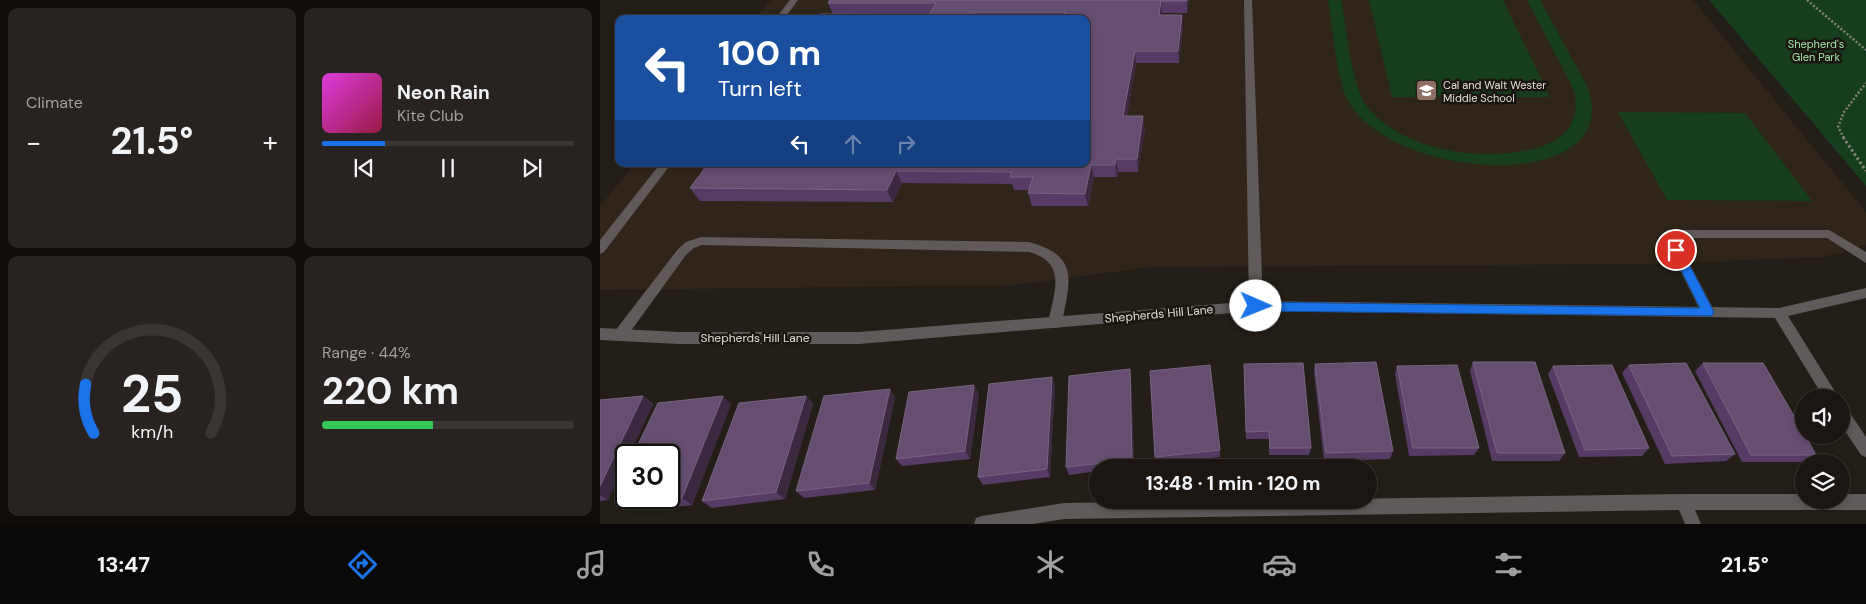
<!DOCTYPE html>
<meta charset="utf-8">
<style>
:root{--surface:#1b1612;--page:#282320;--text:#f1f3f6;--muted:#a09f9f;--line:#393532;--accent:#1a73e8}
body{margin:0;font-family:"DM Sans",sans-serif;background:var(--page);color:var(--text);height:100vh;display:flex;flex-direction:column;font-size:19px;white-space:nowrap}
*{box-sizing:border-box;margin:0}
p{font-size:16px;color:var(--muted)}
.icon{flex:none;width:28px;height:28px;fill:none;stroke:currentColor;stroke-width:2;stroke-linecap:round;stroke-linejoin:round}
.map{position:relative;flex:1;overflow:hidden}
.drawer{display:flex;flex-direction:column;gap:8px;padding:8px;background:#0f0c0a;width:600px}
.drawer>*{flex:none}
.banner{position:absolute;left:15px;top:15px;width:475px;height:152px;border-radius:10px;box-shadow:0 2px 8px #0003,0 0 0 1px var(--line);background:#1a4fa0;color:#fff;overflow:hidden}
.buttons{position:absolute;left:1195px;top:389px;display:grid;gap:10px}
.buttons a{display:grid;place-items:center;width:55px;height:55px;border-radius:50%;background:var(--surface);box-shadow:0 2px 8px #0003,0 0 0 1px var(--line);font-size:25px}
.speed{position:absolute;left:15px;top:444px;display:flex;gap:10px;font-size:25px;font-weight:700;text-align:center}
.speed>*{display:grid;place-content:center;width:65px;height:65px;border-radius:50%;background:var(--surface);box-shadow:0 2px 8px #0003,0 0 0 1px var(--line);line-height:1}
.speed .limit{border:2px solid #111;border-radius:8px;background:#fff;color:#111}
.pin{position:absolute;display:grid;place-items:center;width:42px;height:42px;color:#fff;margin:-21px;border:2px solid #fff;border-radius:50%;box-shadow:0 1px 5px #0007}
.me{position:absolute;width:55px;margin:-28px;rotate:91deg;stroke-linejoin:round;filter:drop-shadow(0 0 4px #0008)}
.turn{display:flex;align-items:center;gap:18px;height:105px;padding:0 20px;font-size:22px}
.turn .icon{width:65px;height:65px;stroke-width:2.5}
.turn b{display:block;font-size:35px;line-height:42px}
.lanes{display:flex;align-items:center;height:48px;padding:0 20px;background:#0003;justify-content:center;gap:25px;direction:ltr}
.lanes .off{opacity:.35}
.big{font-size:38px;font-weight:700;line-height:1.1}
.drawer .tile{flex:1;display:flex;flex-direction:column;justify-content:center;gap:8px;min-width:0;padding:0 18px;border-radius:10px;background:var(--page)}
.drawer .dial{align-items:center;gap:0}
.dial svg{height:130px;overflow:visible;fill:none;stroke:var(--line);stroke-width:7;stroke-linecap:round;text-anchor:middle}
.dial text{fill:var(--text);stroke:none}
.song{display:flex;align-items:center;gap:15px}
.cover{width:60px;height:60px;border-radius:8px;background:linear-gradient(135deg,hsl(300 70% 55%),hsl(340 70% 35%))}
.played{height:5px;border-radius:2px;background:linear-gradient(90deg,var(--accent) 25%,var(--line) 25%)}
.keys{display:flex;justify-content:space-around;direction:ltr}
.heat{display:flex;justify-content:space-between;align-items:center;font-size:28px;direction:ltr}
.charge{height:8px;border-radius:4px;background:linear-gradient(90deg,#34c759 44%,var(--line) 0)}
.drawer .tiles{flex:1;display:grid;gap:8px;grid-template-columns:repeat(2,1fr)}
.trip{position:absolute;left:489px;top:459px;width:288px;height:50px;border-radius:25px;background:var(--surface);box-shadow:0 2px 8px #0003,0 0 0 1px var(--line);font-weight:700;line-height:50px;text-align:center}
.dock{display:flex;height:80px;justify-content:space-around;align-items:center;background:#0b0907;color:var(--muted)}
.dock .icon{width:35px;height:35px}
.dock .current{color:var(--accent)}
.dock b{font-size:22px;color:var(--text)}
main{display:flex;flex:1;min-height:0}
.map>svg:first-child{display:block}
.built{fill:#2f251a}
.green{fill:#163e1e}
.lines{fill:none;stroke-linecap:round;stroke-linejoin:round}
.path-far1{stroke:#85807b;stroke-width:2.5;stroke-dasharray:2 2;stroke-linecap:butt}
.path{stroke:#85807b;stroke-width:3;stroke-dasharray:2.5 2.5;stroke-linecap:butt}
.lane{fill:#605a5a;fill-rule:evenodd}
.street{fill:#605a5a;fill-rule:evenodd}
.wall{fill:#563c64}
.shaded-wall{fill:#3b2940}
.building{fill:#654e70;stroke:#786481}
.route{fill:#1a73e8;stroke:#114b97}
.labels{text-anchor:middle;stroke-width:5;stroke-linejoin:round;paint-order:stroke}
.far-park-label{font-size:11px;fill:#a1e7ab;stroke:#1b150f}
.far-poi-label{font-size:11px;fill:#e2ded9;stroke:#1b150f;text-anchor:start}
.street-label{font-size:12px;fill:#e2ded9;stroke:#1b150f}
</style>
<main>
<section class="drawer">
<div class="tiles">
<div class="tile"><p>Climate</p>
<div class="heat"><a>−</a><b class="big">21.5°</b><a>+</a></div>
</div>
<div class="tile">
<div class="song"><i class="cover"></i><div><b>Neon Rain</b><p>Kite Club</p></div></div>
<div class="played"></div>
<div class="keys"><svg class="icon" aria-label="previous" viewBox="0 0 24 24"><path d="M18 5L8 12l10 7zM5 5v14"/></svg><svg class="icon" aria-label="pause" viewBox="0 0 24 24"><path d="M8 5v14M16 5v14"/></svg><svg class="icon" aria-label="next" viewBox="0 0 24 24"><path d="M6 5l10 7-10 7zM19 5v14"/></svg></div>
</div>
<div class="tile dial"><svg viewBox="0 0 100 80">
<path d="M14 69A42 42 0 1 1 86 69"/>
<path d="M14 69A42 42 0 0 1 9 39" stroke="#1a73e8"/>
<text x="50" y="56" font-size="32" font-weight="700">25</text>
<text x="50" y="72" font-size="11">km/h</text>
</svg></div>
<div class="tile"><p>Range · 44%</p><b class="big">220 km</b><div class="charge"></div></div>
</div>
</section>
<div class="map">
<svg width="1266" height="524" viewBox="0 0 1266 524">
<rect width="100%" height="100%" fill="#241e18"/>
<path class="built" d="M171 0H1093L1266 212V245L1223 257 1043 264 552 267 413 285 0 290V206L35 164H486V19H155Z"/>
<g class="green">
<path d="M728 0H741C747 29 751 88 769 109 787 130 816 143 842 149 886 160 997 159 972 86L927 0H940L987 86C1028 193 798 185 748 101 737 83 732 23 728 0Z"/>
<path d="M769 0H903L950 97H792Z"/>
<path d="M1109 0H1266V186Z"/>
<path d="M1018 112 1145 113 1212 201 1067 200Z"/>
</g>
<g class="lines">
<g class="path-far1">
<path d="M1207 0 1266 50"/>
<path d="M1244 138 1238 127 1244 112 1266 83"/>
</g>
<path class="path" d="M1243 137 1266 171"/>
<g class="lane">
<path d="M190 0H198L184 19H175Z"/>
<path d="M644 0H652L663 306 661 310H651L649 306Z"/>
<path d="M60 164H71L4 252 0 254V240Z"/>
<path d="M1068 230H1229L1266 252V263L1227 238H1076L1115 312 1113 316H1103L1062 234Z"/>
<path d="M101 237 429 242C480 256 470 280 462 323L460 327 455 328 450 327 448 323C454 292 468 263 429 252L102 245 94 248 86 255 25 339 20 341 15 339 13 335 15 331 78 249 86 242Z"/>
<path d="M1084 494H1204V500H1241V494H1266V510H1095L1101 524H1085L1079 510 464 519 433 524H374L376 518 382 516 464 503Z"/>
</g>
<g class="street">
<path d="M1266 288V298L1188 316 1239 398H1224L1175 318 656 311 259 344H79L0 340V328L79 332H259L656 301 1179 308Z"/>
<path d="M1241 405 1246 407 1266 437V457L1261 455 1241 425Z"/>
</g>
</g>
<g class="wall">
<path d="M230 0H589L587 13H562V15L583 27 579 63H536L527 116 545 128 538 172H518L517 177H494L488 206H432L428 193 429 190H414L412 184 302 183 293 202 100 201 90 188 104 170 99 164H486V19H217L233 14 228 3Z"/>
<path d="M873 362 965 453 959 461H892L870 371Z"/>
<path d="M1103 363 1216 455 1206 462H1142L1095 371Z"/>
<path d="M715 364 793 451 790 459 724 461 714 372Z"/>
<path d="M1029 365 1135 454 1126 461 1065 464 1022 373Z"/>
<path d="M797 366 879 448 874 455 809 456 795 374Z"/>
<path d="M953 366 1049 448 1042 456 979 457 948 374Z"/>
<path d="M644 372 711 448 709 455H669V439H646Z"/>
<path d="M531 377 534 467 498 468V471L469 475 466 467Z"/>
<path d="M455 385 450 477 383 485 378 477Z"/>
<path d="M379 393 370 459 302 466 296 459Z"/>
<path d="M43 396 53 404 29 455H26V462L8 500 0 501V400Z"/>
<path d="M206 396 213 404 185 499 112 508 102 501Z"/>
<path d="M295 397 275 490 204 498 196 491Z"/>
<path d="M131 404 92 505 55 509 44 502 46 499 27 501 15 494 26 470V498H69Z"/>
<path d="M620 450V457L556 465 555 457Z"/>
</g>
<g class="shaded-wall">
<path d="M587 0H589L587 13Z"/>
<path d="M561 1 562 13 560 27 559 15Z"/>
<path d="M374 12 376 19H371Z"/>
<path d="M582 15 583 27 579 63 578 51Z"/>
<path d="M535 51 536 63 525 128 523 116Z"/>
<path d="M543 116 545 128 538 172 537 159Z"/>
<path d="M516 159 518 172 517 177 515 165Z"/>
<path d="M491 165 494 177 488 206 485 194Z"/>
<path d="M296 171 302 183 293 202 287 190Z"/>
<path d="M530 369 531 377 534 467 532 460Z"/>
<path d="M452 377 455 385 450 477 447 469Z"/>
<path d="M374 385 379 393 370 459 365 451Z"/>
<path d="M290 389 295 397 275 490 269 483Z"/>
<path d="M43 396 53 404 29 455H26V462L8 500 0 495V486Z"/>
<path d="M123 396 131 404 92 505 82 498Z"/>
<path d="M206 396 213 404 185 499 176 492Z"/>
</g>
<g class="building">
<path d="M230 0H587V1H561L559 15H582L578 51H535L523 116H543L537 159H516L515 165H491L485 194 428 193 433 177H410L412 172 296 171 287 190 90 188 108 164H486V19H456L457 17H464L465 12H374L371 19H217L220 14 329 15 336 3H228Z"/>
<path d="M776 362 793 451 726 453 715 364Z"/>
<path d="M873 362H935L965 453H897Z"/>
<path d="M703 363 711 448H670L669 431 646 432 644 364Z"/>
<path d="M1086 363 1135 454 1072 456 1029 365Z"/>
<path d="M1103 363H1163L1204 433V435H1205L1216 455H1151Z"/>
<path d="M610 365 620 450 555 457 550 371Z"/>
<path d="M857 365 879 448H813L797 366Z"/>
<path d="M1012 365 1049 448 985 450 953 366Z"/>
<path d="M530 369 532 460 466 467 469 376Z"/>
<path d="M452 377 447 469 378 477 389 384Z"/>
<path d="M374 385 365 451 296 459 309 392Z"/>
<path d="M290 389 269 483 196 491 224 396Z"/>
<path d="M43 396 0 486V400Z"/>
<path d="M123 396 82 498 44 502 46 498H69V455H33L58 403Z"/>
<path d="M206 396 176 492 102 501 139 403Z"/>
<path d="M26 470V493L15 494Z"/>
</g>
<path class="route" d="M1076 246 1080 247 1114 312 1112 316 656 311 650 306 656 302 1100 308 1071 250Z"/>
<defs>
<symbol id="school-square" viewBox="-11 -11 22 22"><rect x="-9" y="-9" width="18" height="18" rx="4" fill="#8d6e63" stroke="#1b150f"/><path d="M0-5L7-2L0 1L-7-2ZM-4 1L0 2.5L4 1V4Q0 6-4 4Z" fill="#fff"/></symbol>
</defs>
<g fill-rule="evenodd">
<use href="#school-square" x="814" y="78" width="25" height="25"/>
</g>
<g class="labels">
<g class="far-park-label">
<text x="1216" y="48">Shepherd's<tspan x="1216" dy="13">Glen Park</tspan></text>
</g>
<g class="far-poi-label">
<text x="843" y="89">Cal and Walt Wester<tspan x="843" dy="13">Middle School</tspan></text>
</g>
<g class="street-label">
<text transform="translate(559 314) rotate(-5)" y="4">Shepherds Hill Lane</text>
<text x="155" y="342">Shepherds Hill Lane</text>
</g>
</g>
</svg>
<div class="buttons">
<a><svg class="icon" aria-label="sound" viewBox="0 0 24 24"><path d="M4 9h4l5-4v14l-5-4H4zM17 9q2 3 0 6"/></svg></a>
<a><svg class="icon" aria-label="layers" viewBox="0 0 24 24"><path d="M12 4l9 5-9 5-9-5zM3 14l9 5 9-5"/></svg></a>
</div>
<div class="speed"><div class="limit">30</div></div>
<div class="pin" style="left:1076px;top:250px;background:#d93025"><svg class="icon" aria-label="arrive" viewBox="0 0 24 24"><path d="M6 21V4h12l-3 4 3 4H6"/></svg></div>
<svg class="me" style="left:656px;top:306px" viewBox="-20 -20 40 40"><circle r="19" fill="#fff"/><path d="M0-13L10 11 0 6-10 11z" fill="#1a73e8"/></svg>
<div class="trip">13:48 · 1 min · 120 m</div>
<div class="banner">
<div class="turn"><svg class="icon" aria-label="left" viewBox="0 0 24 24"><path d="M17 20v-9H6M10 6l-5 5 5 5"/></svg><div><b>100 m</b>Turn left</div></div>
<div class="lanes"><svg class="icon" aria-label="left" viewBox="0 0 24 24"><path d="M17 20v-9H6M10 6l-5 5 5 5"/></svg><svg class="icon off" aria-label="ahead" viewBox="0 0 24 24"><path d="M12 20V5M6 11l6-6 6 6"/></svg><svg class="icon off" aria-label="right" viewBox="0 0 24 24"><path d="M7 20v-9h11M14 6l5 5-5 5"/></svg></div>
</div>
</div>
</main>
<nav class="dock">
<b>13:47</b>
<svg class="icon current" aria-label="directions" viewBox="0 0 24 24"><path d="M12 3l9 9-9 9-9-9zM9 14v-3h6M13 9l2 2-2 2"/></svg>
<svg class="icon" aria-label="music" viewBox="0 0 24 24"><path d="M9 18V5l10-2v13"/><circle cx="6" cy="18" r="3"/><circle cx="16" cy="16" r="3"/></svg>
<svg class="icon" aria-label="phone" viewBox="0 0 24 24"><path d="M5 4h4l2 5-3 2q2 4 5 5l2-3 5 2v4C11 20 4 13 5 4z"/></svg>
<svg class="icon" aria-label="climate" viewBox="0 0 24 24"><path d="M12 3v18M4 7l16 10M4 17L20 7"/></svg>
<svg class="icon" aria-label="car" viewBox="0 0 24 24"><path d="M5 17H2v-5l4-1 3-4h7l3 4 3 1v5h-3M9 17h6M6 11h13"/><circle cx="7" cy="17" r="2"/><circle cx="17" cy="17" r="2"/></svg>
<svg class="icon" aria-label="filters" viewBox="0 0 24 24"><path d="M4 7h16M4 17h16"/><circle cx="9" cy="7" r="2"/><circle cx="15" cy="17" r="2"/></svg>
<b>21.5°</b>
</nav>
